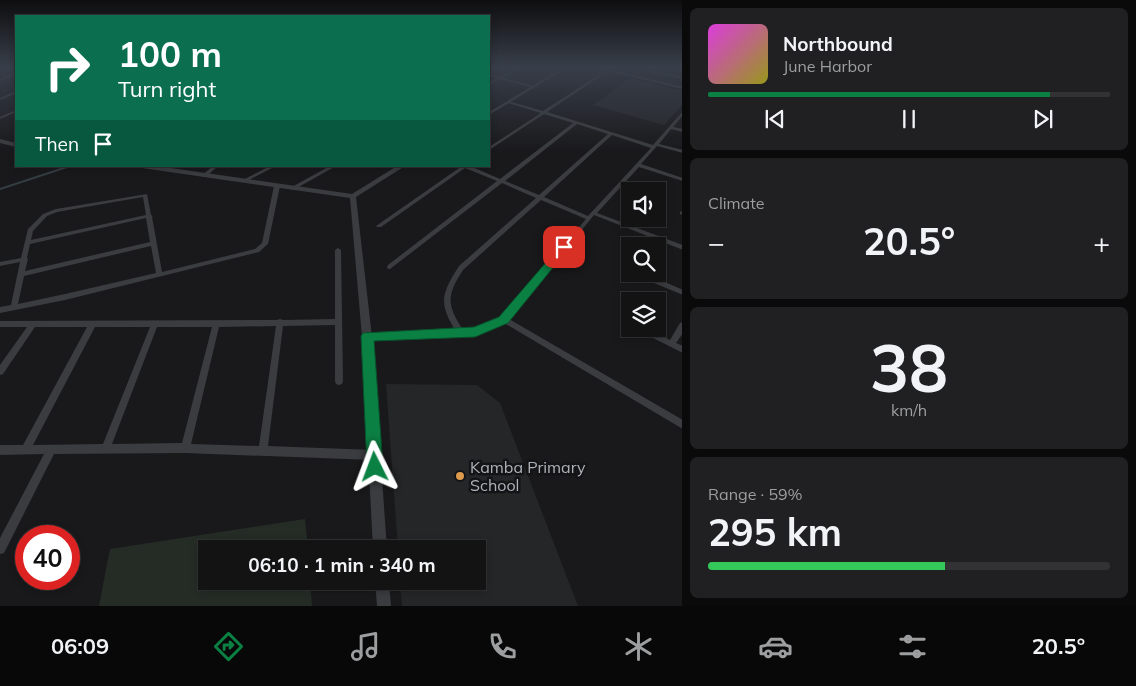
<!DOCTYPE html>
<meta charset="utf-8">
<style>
:root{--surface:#131314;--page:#202022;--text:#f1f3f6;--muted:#9d9ea0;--line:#323234;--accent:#0b8043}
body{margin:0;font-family:Mulish,sans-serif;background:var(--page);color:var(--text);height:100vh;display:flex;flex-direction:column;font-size:19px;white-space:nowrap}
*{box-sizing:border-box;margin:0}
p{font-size:16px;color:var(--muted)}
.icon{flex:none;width:28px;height:28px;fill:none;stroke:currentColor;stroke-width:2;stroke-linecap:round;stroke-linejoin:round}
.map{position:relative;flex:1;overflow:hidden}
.drawer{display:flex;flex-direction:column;gap:8px;padding:8px;background:#0a0a0b;width:454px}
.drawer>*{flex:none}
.hud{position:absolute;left:15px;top:15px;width:475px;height:152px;border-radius:0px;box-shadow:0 2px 8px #0003,0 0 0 1px var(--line);background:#0b6e4f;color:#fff;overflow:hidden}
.buttons{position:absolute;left:621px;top:182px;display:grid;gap:10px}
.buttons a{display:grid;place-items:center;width:45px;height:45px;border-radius:0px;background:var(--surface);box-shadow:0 2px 8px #0003,0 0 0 1px var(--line);font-size:25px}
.speed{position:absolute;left:15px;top:525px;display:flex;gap:10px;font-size:25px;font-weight:700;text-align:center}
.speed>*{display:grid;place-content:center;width:65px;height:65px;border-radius:50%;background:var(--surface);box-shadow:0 2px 8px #0003,0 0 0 1px var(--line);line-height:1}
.speed .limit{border:8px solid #d22;background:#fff;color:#111}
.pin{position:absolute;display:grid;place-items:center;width:42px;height:42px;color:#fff;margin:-21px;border-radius:10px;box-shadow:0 2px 8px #0006}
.me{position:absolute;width:55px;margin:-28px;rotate:357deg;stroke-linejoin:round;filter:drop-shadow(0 0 4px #0008)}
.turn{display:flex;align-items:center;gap:18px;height:105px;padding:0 20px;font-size:22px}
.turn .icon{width:65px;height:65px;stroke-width:2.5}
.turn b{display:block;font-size:35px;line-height:42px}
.then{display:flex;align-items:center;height:48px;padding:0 20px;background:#0003;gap:10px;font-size:19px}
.big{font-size:38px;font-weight:700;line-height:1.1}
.drawer .tile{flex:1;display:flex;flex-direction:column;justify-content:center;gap:8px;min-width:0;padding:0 18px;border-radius:8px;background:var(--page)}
.drawer .dial{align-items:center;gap:0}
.dial b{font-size:65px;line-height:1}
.song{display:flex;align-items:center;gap:15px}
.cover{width:60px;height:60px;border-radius:8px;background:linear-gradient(135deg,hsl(300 70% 55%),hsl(60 70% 35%))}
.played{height:5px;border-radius:2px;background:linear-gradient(90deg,var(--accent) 85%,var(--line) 85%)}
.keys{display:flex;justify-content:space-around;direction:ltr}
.heat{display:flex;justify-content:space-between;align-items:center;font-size:28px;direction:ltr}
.charge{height:8px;border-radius:4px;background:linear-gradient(90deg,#34c759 59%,var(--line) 0)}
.trip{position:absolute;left:198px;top:540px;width:288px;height:50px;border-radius:0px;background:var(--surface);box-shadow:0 2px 8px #0003,0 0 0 1px var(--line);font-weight:700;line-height:50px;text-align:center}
.tab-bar{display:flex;height:80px;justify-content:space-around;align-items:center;background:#080808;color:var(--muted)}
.tab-bar .icon{width:35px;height:35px}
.tab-bar .on{color:var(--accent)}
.tab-bar b{font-size:22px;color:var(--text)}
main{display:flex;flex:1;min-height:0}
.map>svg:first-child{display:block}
.built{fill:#252628}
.green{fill:#252c26}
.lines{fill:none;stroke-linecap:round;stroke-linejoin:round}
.stream{stroke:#343d43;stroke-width:2}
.minor{fill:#3a3c3f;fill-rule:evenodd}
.tertiary{fill:#3a3c3f;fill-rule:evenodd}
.route{fill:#0b8043;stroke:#07532c}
.poi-dot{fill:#de9b4d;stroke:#141416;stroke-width:2}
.labels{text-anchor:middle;stroke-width:5;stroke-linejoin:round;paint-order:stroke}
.near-poi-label{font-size:16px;fill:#adb2b9;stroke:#141416;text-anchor:start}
</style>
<main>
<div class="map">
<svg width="683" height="606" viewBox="0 0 683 606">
<rect width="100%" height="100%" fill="#19191b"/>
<g class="built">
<path d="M630 78 682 91V105L664 125 593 105Z"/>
<path d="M386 384 477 385 500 403 578 606H402L400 581H476V549H398Z"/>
</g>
<path class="green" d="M305 519 308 549H206V581H310L312 606H99L110 549Z"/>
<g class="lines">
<path class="stream" d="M0 189 70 166"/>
<g class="minor">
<path d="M518 67H522L503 78 534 86V88L500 79 489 85V83L497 78 489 76V74L500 77Z"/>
<path d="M592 67 608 69 683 87V89L608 71 547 112 653 145 683 111V115L673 127 683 129V132L671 129 659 144 683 150V153L657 146 641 164 683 178V181L639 167 597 213 683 245V250L594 215 509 319 683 420V429L504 323 475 335 367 340 364 339 363 337 364 335 367 334 455 330C438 302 442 293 459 266L536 198 502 183 390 269H388L387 267 388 265 497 181 465 168 381 227H377L376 226 462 166H470L500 179 573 123 544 114 489 150V147L541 113 508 103V101L543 111 605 71 592 68ZM577 124 608 134 539 195 505 181ZM612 135 651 148 588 216 544 197ZM541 200 586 219 501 318 474 329 463 330C446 304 447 295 463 270Z"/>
<path d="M630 67H635L683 77V79Z"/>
<path d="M668 67 683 68V70L670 68Z"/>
<path d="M16 91V93L0 100V98Z"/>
<path d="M16 110V112L0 119V117Z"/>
<path d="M213 166H218L206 177H202V175Z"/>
<path d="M270 166H276L245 182 241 181Z"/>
<path d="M330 166H336L295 189 293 190 290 188Z"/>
<path d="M277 184 280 186 268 244 259 252 65 300 0 313V307L11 305 20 262 0 266V262L21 258 28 229 43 214 56 209 147 194 151 215 153 216 152 217 162 272 255 249 262 243 274 186ZM143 197 146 215 31 240 33 231 47 216 57 212ZM146 218 150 242 25 271 28 259 27 258 30 244ZM151 246 156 273 65 294 18 304 24 276Z"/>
<path d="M682 211 683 215 680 214V212Z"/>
<path d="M338 248 341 250 343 381 342 384 339 385 336 384 335 381V325L283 326 268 446 374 450 377 452 379 455 377 458 374 460 185 453 54 454 4 553 0 554V538L44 454 0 455V445H23L87 327H35L3 374 0 375V365L27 327H0V321L277 320 280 319 283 320 335 319V250ZM276 326 259 446 191 444 219 327ZM95 327H150L103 444 33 445ZM157 327H212L182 443 112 444Z"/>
<path d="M649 277H653L683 290V295L649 281 648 279Z"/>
<path d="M683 322V333L676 343 683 346V353L639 331 638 329H648L670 340 680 323Z"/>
</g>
<g class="tertiary">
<path d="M564 67H568L489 115V112Z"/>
<path d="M16 73V75L0 81V79Z"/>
<path d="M0 139 16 143V147L0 143Z"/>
<path d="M139 166H157L352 194 397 166H405L356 197 372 337 387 549H373L362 337 350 198 142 168Z"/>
<path d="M375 581H389L391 606H377Z"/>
</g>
</g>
<linearGradient id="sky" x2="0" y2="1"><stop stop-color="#0e0e0f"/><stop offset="0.44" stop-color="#383e4a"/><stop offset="1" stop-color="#383e4a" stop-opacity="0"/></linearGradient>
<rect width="683" height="152" fill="url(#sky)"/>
<path class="route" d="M564 244 569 247 568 249 508 323 475 337 374 341 383 467 381 472 375 474 369 472 367 467 361 336 363 333 474 327 499 317 561 245Z"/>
<circle class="poi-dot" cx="460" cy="476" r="5"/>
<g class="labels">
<g class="near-poi-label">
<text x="470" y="473">Kamba Primary<tspan x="470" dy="18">School</tspan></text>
</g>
</g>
</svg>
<div class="buttons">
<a><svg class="icon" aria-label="sound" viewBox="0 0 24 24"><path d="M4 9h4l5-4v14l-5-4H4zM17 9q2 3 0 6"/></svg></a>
<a><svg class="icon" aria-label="search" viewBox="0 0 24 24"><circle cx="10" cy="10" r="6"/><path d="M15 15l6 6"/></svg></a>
<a><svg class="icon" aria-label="layers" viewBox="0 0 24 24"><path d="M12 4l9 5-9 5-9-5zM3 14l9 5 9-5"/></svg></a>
</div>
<div class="speed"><div class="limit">40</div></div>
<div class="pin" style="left:564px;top:247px;background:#d93025"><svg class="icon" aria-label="arrive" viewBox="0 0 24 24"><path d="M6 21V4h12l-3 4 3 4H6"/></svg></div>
<svg class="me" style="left:375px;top:467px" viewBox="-20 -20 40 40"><path d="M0-17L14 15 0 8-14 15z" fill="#0b8043" stroke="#fff" stroke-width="4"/></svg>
<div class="trip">06:10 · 1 min · 340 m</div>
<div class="hud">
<div class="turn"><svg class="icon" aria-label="right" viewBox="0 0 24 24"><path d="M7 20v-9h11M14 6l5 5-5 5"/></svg><div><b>100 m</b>Turn right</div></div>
<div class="then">Then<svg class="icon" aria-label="arrive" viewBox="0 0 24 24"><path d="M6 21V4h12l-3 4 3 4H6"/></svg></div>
</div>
</div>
<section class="drawer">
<div class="tile">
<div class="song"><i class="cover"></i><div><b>Northbound</b><p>June Harbor</p></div></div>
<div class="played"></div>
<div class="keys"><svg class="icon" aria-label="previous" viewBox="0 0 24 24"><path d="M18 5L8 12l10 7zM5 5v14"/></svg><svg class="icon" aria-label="pause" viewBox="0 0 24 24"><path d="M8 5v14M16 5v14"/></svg><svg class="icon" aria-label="next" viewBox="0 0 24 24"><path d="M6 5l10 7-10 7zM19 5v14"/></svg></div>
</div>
<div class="tile"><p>Climate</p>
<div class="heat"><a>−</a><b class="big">20.5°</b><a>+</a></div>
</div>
<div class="tile dial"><b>38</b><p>km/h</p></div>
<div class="tile"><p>Range · 59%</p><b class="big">295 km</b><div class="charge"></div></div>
</section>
</main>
<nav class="tab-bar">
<b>06:09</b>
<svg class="icon on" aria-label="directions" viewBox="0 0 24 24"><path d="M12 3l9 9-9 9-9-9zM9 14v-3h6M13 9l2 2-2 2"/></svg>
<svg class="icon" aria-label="music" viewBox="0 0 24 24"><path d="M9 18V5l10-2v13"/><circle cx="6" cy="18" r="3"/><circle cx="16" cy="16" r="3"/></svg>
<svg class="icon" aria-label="phone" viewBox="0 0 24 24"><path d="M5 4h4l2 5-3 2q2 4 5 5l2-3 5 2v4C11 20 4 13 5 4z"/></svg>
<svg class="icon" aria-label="climate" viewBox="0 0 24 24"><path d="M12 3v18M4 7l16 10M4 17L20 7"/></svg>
<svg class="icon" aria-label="car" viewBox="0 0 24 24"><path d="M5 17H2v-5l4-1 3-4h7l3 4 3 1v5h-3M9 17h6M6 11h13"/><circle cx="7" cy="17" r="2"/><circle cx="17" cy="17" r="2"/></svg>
<svg class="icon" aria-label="filters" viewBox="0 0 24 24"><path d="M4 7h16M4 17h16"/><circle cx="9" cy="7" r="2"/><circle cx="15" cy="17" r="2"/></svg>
<b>20.5°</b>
</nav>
